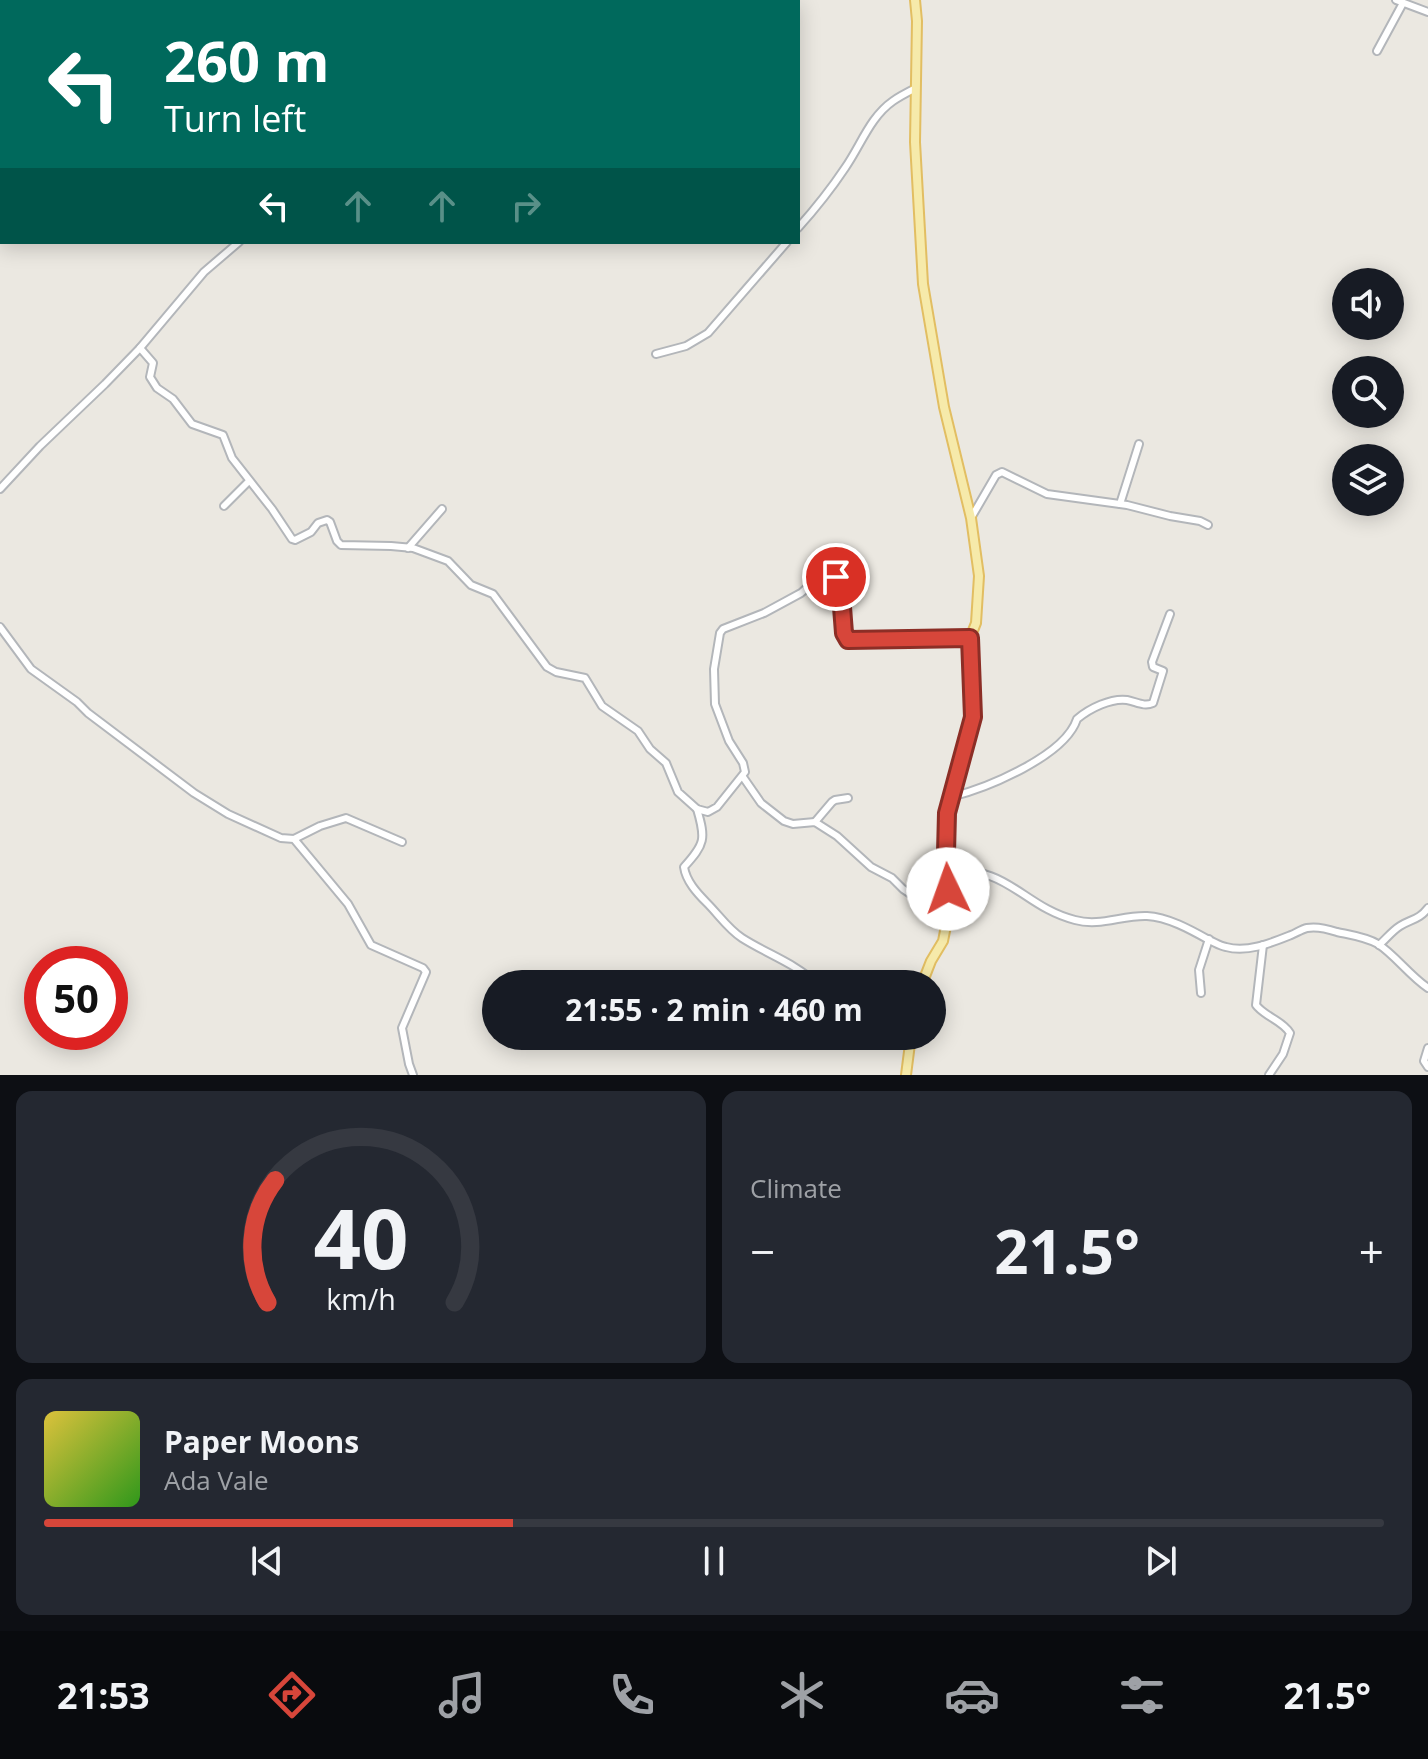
<!DOCTYPE html>
<meta charset="utf-8">
<style>
:root{--surface:#171b24;--page:#242831;--text:#f1f3f6;--muted:#9ea1a6;--line:#363941;--accent:#d7463a}
body{margin:0;font-family:"Open Sans",sans-serif;background:var(--page);color:var(--text);height:100vh;display:flex;flex-direction:column;font-size:30px;white-space:nowrap}
*{box-sizing:border-box;margin:0}
p{font-size:26px;color:var(--muted)}
.icon{flex:none;width:44px;height:44px;fill:none;stroke:currentColor;stroke-width:2;stroke-linecap:round;stroke-linejoin:round}
.map{position:relative;height:1075px;overflow:hidden}
.drawer{display:flex;flex-direction:column;gap:16px;padding:16px;background:#0d0f14;flex:1}
.drawer>*{flex:none}
.top-card{position:absolute;left:0px;top:0px;width:800px;height:244px;box-shadow:0 4px 20px #0003;background:#00695c;color:#fff;overflow:hidden}
.controls{position:absolute;left:1332px;top:268px;display:grid;gap:16px}
.controls a{display:grid;place-items:center;width:72px;height:72px;border-radius:50%;background:var(--surface);box-shadow:0 4px 20px #0003;font-size:40px}
.speed{position:absolute;left:24px;top:946px;display:flex;gap:16px;font-size:40px;font-weight:700;text-align:center}
.speed>*{display:grid;place-content:center;width:104px;height:104px;border-radius:50%;background:var(--surface);box-shadow:0 4px 20px #0003;line-height:1}
.speed .limit{border:12px solid #d22;background:#fff;color:#111}
.pin{position:absolute;display:grid;place-items:center;width:68px;height:68px;color:#fff;margin:-34px;border:4px solid #fff;border-radius:50%;box-shadow:0 2px 8px #0007}
.me{position:absolute;width:88px;margin:-44px;rotate:357deg;stroke-linejoin:round;filter:drop-shadow(0 0 6px #0008)}
.turn{display:flex;align-items:center;gap:28px;height:168px;padding:0 32px;font-size:36px}
.turn .icon{width:104px;height:104px;stroke-width:2.5}
.turn b{display:block;font-size:56px;line-height:68px}
.lanes{display:flex;align-items:center;height:76px;padding:0 32px;background:#0003;justify-content:center;gap:40px;direction:ltr}
.lanes .off{opacity:.35}
.big{font-size:60px;font-weight:700;line-height:1.1}
.drawer .widget{flex:1;display:flex;flex-direction:column;justify-content:center;gap:12px;min-width:0;padding:0 28px;border-radius:16px;background:var(--page)}
.drawer .dial{align-items:center;gap:0}
.dial svg{height:208px;overflow:visible;fill:none;stroke:var(--line);stroke-width:7;stroke-linecap:round;text-anchor:middle}
.dial text{fill:var(--text);stroke:none}
.song{display:flex;align-items:center;gap:24px}
.cover{width:96px;height:96px;border-radius:12px;background:linear-gradient(135deg,hsl(50 70% 55%),hsl(110 70% 35%))}
.played{height:8px;border-radius:4px;background:linear-gradient(90deg,var(--accent) 35%,var(--line) 35%)}
.keys{display:flex;justify-content:space-around;direction:ltr}
.heat{display:flex;justify-content:space-between;align-items:center;font-size:44px;direction:ltr}
.drawer .tiles{flex:1;display:grid;gap:16px;grid-template-columns:1fr 1fr}
.widget:last-child{grid-column:span 2}
.trip{position:absolute;left:482px;top:970px;width:464px;height:80px;border-radius:40px;background:var(--surface);box-shadow:0 4px 20px #0003;font-weight:700;line-height:80px;text-align:center}
.dock{display:flex;height:128px;justify-content:space-around;align-items:center;background:#090b0e;color:var(--muted)}
.dock .icon{width:56px;height:56px}
.dock .selected{color:var(--accent)}
.dock b{font-size:36px;color:var(--text)}
.map>svg:first-child{display:block}
.lines{fill:none;stroke-linecap:round;stroke-linejoin:round}
.river{stroke:#a5d3f6;stroke-width:12}
.minor-casing{stroke:#b3b6ba;stroke-width:10}
.major-casing{stroke:#e2be62;stroke-width:12}
.minor{stroke:#fff;stroke-width:6}
.major{stroke:#f6eaaa;stroke-width:8}
.route-casing{stroke:#8c2e26;stroke-width:20}
.route{stroke:#d7463a;stroke-width:14}
</style>
<div class="map">
<svg width="1428" height="1075" viewBox="0 0 1428 1075">
<rect width="100%" height="100%" fill="#ebe8e1"/>
<g class="lines">
<g class="river">
<path d="M247 2 248 0"/>
<path d="M0 187 2 186"/>
</g>
<defs>
<g id="minor">
<path d="M524 0 526 2"/>
<path d="M611 0 613 2"/>
<path d="M1396 0 1428 12"/>
<path d="M239 2 240 0"/>
<path d="M512 2 514 0"/>
<path d="M1377 51 1403 3"/>
<path d="M0 174 2 173"/>
<path d="M798 228C815 209 831 189 845 168 861 145 870 117 893 101 900 96 908 92 916 88"/>
<path d="M140 348 153 363 150 377 157 388 173 399 192 424 223 435 232 458 272 509 292 539 295 540 311 532 318 523 327 520 330 522 337 541 341 545 391 546 413 548 448 561 471 585 493 594 547 667 556 672 585 678 602 706 638 731 650 749 666 763 678 792 697 809 708 812 717 807 745 772 743 763 729 741 715 704 714 669 720 633 723 629 764 613 801 593 810 585 831 575 840 580 844 633 848 640 970 638"/>
<path d="M656 354 686 346 708 333 787 242"/>
<path d="M0 489 40 446 105 384 140 348 204 272 239 242"/>
<path d="M1120 504 1139 444"/>
<path d="M224 506 249 481"/>
<path d="M971 518 996 475 1002 472 1047 494 1127 505 1170 516 1200 521 1208 525"/>
<path d="M408 548 442 509"/>
<path d="M0 627 31 669 77 702 88 713 194 793 228 814 281 838 294 839 348 904 371 945 423 968 426 972 402 1028 409 1064 413 1075"/>
<path d="M743 777 761 803 784 821 793 824 815 822 837 836 871 867 892 878 903 889 921 901 938 906 948 905"/>
<path d="M951 797C987 788 1065 756 1077 719 1090 708 1111 698 1127 700 1137 702 1144 707 1153 703L1163 671 1153 667 1152 662 1170 614"/>
<path d="M697 809C706 839 705 844 684 867 686 881 697 893 707 903 719 915 728 929 742 938 767 954 795 963 817 984"/>
<path d="M815 822 832 802 835 800 848 798"/>
<path d="M294 839 320 826 346 818 402 842"/>
<path d="M947 873C1006 863 1023 907 1075 920 1100 927 1122 915 1147 916 1168 917 1191 930 1209 940 1214 942 1220 946 1226 947 1247 953 1271 943 1291 935 1296 933 1302 929 1307 928 1317 926 1328 929 1337 932 1351 935 1366 937 1378 944 1395 955 1410 976 1428 988"/>
<path d="M1263 945 1256 1005C1265 1017 1282 1020 1290 1033L1283 1054 1269 1075"/>
<path d="M1379 945C1386 939 1392 931 1400 926 1411 919 1419 920 1428 908"/>
<path d="M1201 993 1199 970 1209 939"/>
<path d="M1428 1048 1424 1061 1428 1067"/>
</g>
<g id="major">
<path d="M915 0 917 21 915 142 923 284 944 407 971 518 979 576 976 623 970 638 974 694 973 717 947 813 946 853 948 905 946 926 943 941 931 961 922 984"/>
<path d="M906 1075 911 1036"/>
</g>
</defs>
<use href="#minor" class="minor-casing"/>
<use href="#major" class="major-casing"/>
<use href="#minor" class="minor"/>
<use href="#major" class="major"/>
</g>
<g class="lines">
<defs>
<path id="route" d="M836 577 840 581 844 633 848 640 970 638 973 717 947 813 946 853 948 889"/>
</defs>
<use href="#route" class="route-casing"/>
<use href="#route" class="route"/>
</g>
</svg>
<div class="controls">
<a><svg class="icon" aria-label="sound" viewBox="0 0 24 24"><path d="M4 9h4l5-4v14l-5-4H4zM17 9q2 3 0 6"/></svg></a>
<a><svg class="icon" aria-label="search" viewBox="0 0 24 24"><circle cx="10" cy="10" r="6"/><path d="M15 15l6 6"/></svg></a>
<a><svg class="icon" aria-label="layers" viewBox="0 0 24 24"><path d="M12 4l9 5-9 5-9-5zM3 14l9 5 9-5"/></svg></a>
</div>
<div class="speed"><div class="limit">50</div></div>
<div class="pin" style="left:836px;top:577px;background:#d93025"><svg class="icon" aria-label="arrive" viewBox="0 0 24 24"><path d="M6 21V4h12l-3 4 3 4H6"/></svg></div>
<svg class="me" style="left:948px;top:889px" viewBox="-20 -20 40 40"><circle r="19" fill="#fff"/><path d="M0-13L10 11 0 6-10 11z" fill="#d7463a"/></svg>
<div class="trip">21:55 · 2 min · 460 m</div>
<div class="top-card">
<div class="turn"><svg class="icon" aria-label="left" viewBox="0 0 24 24"><path d="M17 20v-9H6M10 6l-5 5 5 5"/></svg><div><b>260 m</b>Turn left</div></div>
<div class="lanes"><svg class="icon" aria-label="left" viewBox="0 0 24 24"><path d="M17 20v-9H6M10 6l-5 5 5 5"/></svg><svg class="icon off" aria-label="ahead" viewBox="0 0 24 24"><path d="M12 20V5M6 11l6-6 6 6"/></svg><svg class="icon off" aria-label="ahead" viewBox="0 0 24 24"><path d="M12 20V5M6 11l6-6 6 6"/></svg><svg class="icon off" aria-label="right" viewBox="0 0 24 24"><path d="M7 20v-9h11M14 6l5 5-5 5"/></svg></div>
</div>
</div>
<section class="drawer">
<div class="tiles">
<div class="widget dial"><svg viewBox="0 0 100 80">
<path d="M14 69A42 42 0 1 1 86 69"/>
<path d="M14 69A42 42 0 0 1 17 22" stroke="#d7463a"/>
<text x="50" y="56" font-size="32" font-weight="700">40</text>
<text x="50" y="72" font-size="11">km/h</text>
</svg></div>
<div class="widget"><p>Climate</p>
<div class="heat"><a>−</a><b class="big">21.5°</b><a>+</a></div>
</div>
<div class="widget">
<div class="song"><i class="cover"></i><div><b>Paper Moons</b><p>Ada Vale</p></div></div>
<div class="played"></div>
<div class="keys"><svg class="icon" aria-label="previous" viewBox="0 0 24 24"><path d="M18 5L8 12l10 7zM5 5v14"/></svg><svg class="icon" aria-label="pause" viewBox="0 0 24 24"><path d="M8 5v14M16 5v14"/></svg><svg class="icon" aria-label="next" viewBox="0 0 24 24"><path d="M6 5l10 7-10 7zM19 5v14"/></svg></div>
</div>
</div>
</section>
<nav class="dock">
<b>21:53</b>
<svg class="icon selected" aria-label="directions" viewBox="0 0 24 24"><path d="M12 3l9 9-9 9-9-9zM9 14v-3h6M13 9l2 2-2 2"/></svg>
<svg class="icon" aria-label="music" viewBox="0 0 24 24"><path d="M9 18V5l10-2v13"/><circle cx="6" cy="18" r="3"/><circle cx="16" cy="16" r="3"/></svg>
<svg class="icon" aria-label="phone" viewBox="0 0 24 24"><path d="M5 4h4l2 5-3 2q2 4 5 5l2-3 5 2v4C11 20 4 13 5 4z"/></svg>
<svg class="icon" aria-label="climate" viewBox="0 0 24 24"><path d="M12 3v18M4 7l16 10M4 17L20 7"/></svg>
<svg class="icon" aria-label="car" viewBox="0 0 24 24"><path d="M5 17H2v-5l4-1 3-4h7l3 4 3 1v5h-3M9 17h6M6 11h13"/><circle cx="7" cy="17" r="2"/><circle cx="17" cy="17" r="2"/></svg>
<svg class="icon" aria-label="filters" viewBox="0 0 24 24"><path d="M4 7h16M4 17h16"/><circle cx="9" cy="7" r="2"/><circle cx="15" cy="17" r="2"/></svg>
<b>21.5°</b>
</nav>
